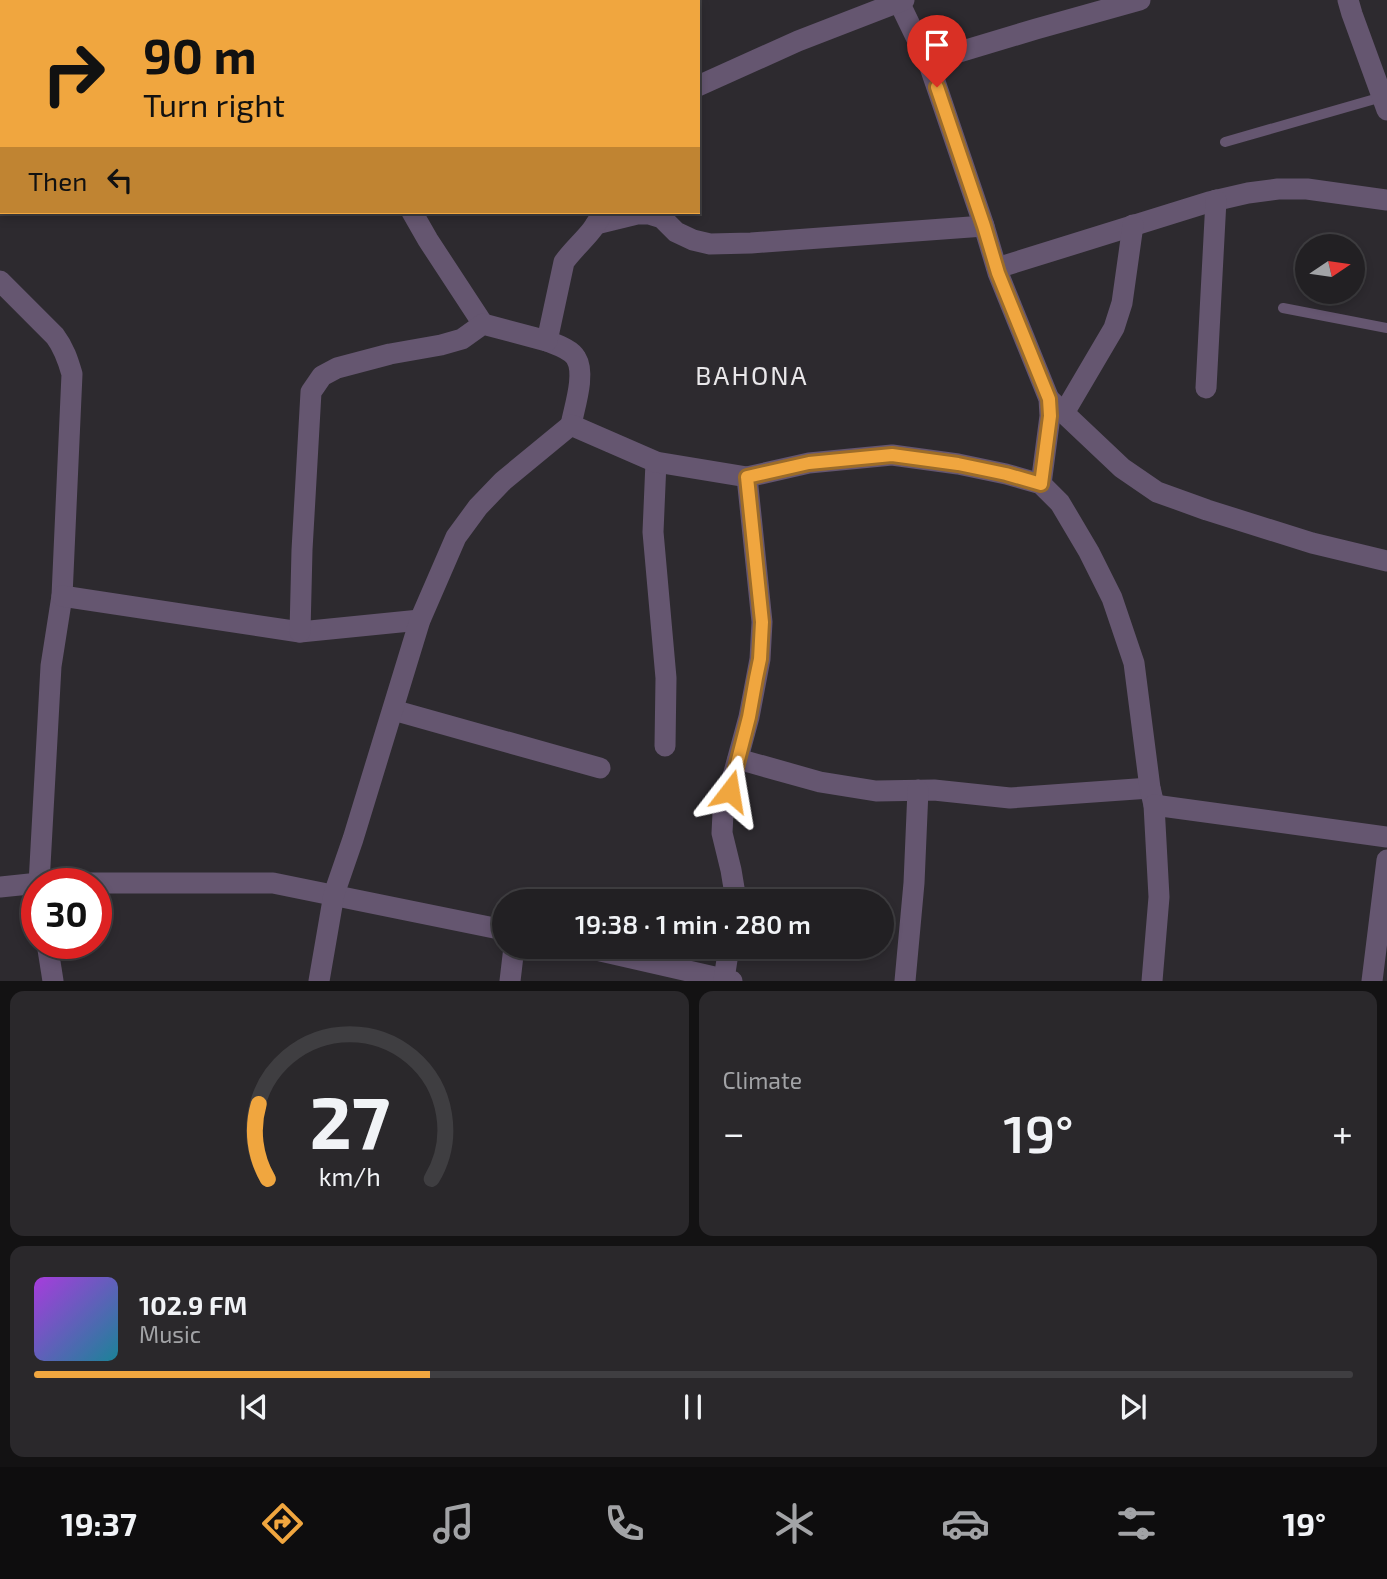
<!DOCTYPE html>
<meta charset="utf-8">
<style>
:root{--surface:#222023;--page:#2a282b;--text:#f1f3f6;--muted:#a2a3a6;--line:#3f3e41;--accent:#f0a63f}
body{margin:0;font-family:"Exo 2",sans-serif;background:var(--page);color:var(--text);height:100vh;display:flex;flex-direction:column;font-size:26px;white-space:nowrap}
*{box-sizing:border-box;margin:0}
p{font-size:23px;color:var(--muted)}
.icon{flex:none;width:38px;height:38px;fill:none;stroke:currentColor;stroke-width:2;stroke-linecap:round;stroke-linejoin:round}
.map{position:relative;height:981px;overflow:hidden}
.sheet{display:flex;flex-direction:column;gap:10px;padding:10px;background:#131213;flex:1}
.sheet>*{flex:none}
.guide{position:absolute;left:0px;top:0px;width:700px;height:214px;box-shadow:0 4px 10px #0003,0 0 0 2px var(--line);background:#f0a63f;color:#111;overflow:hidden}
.needle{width:46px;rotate:77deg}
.buttons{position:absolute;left:1295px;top:234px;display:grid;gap:14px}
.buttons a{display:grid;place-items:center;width:70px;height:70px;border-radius:50%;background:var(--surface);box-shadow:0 4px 10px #0003,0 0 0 2px var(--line);font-size:35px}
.speed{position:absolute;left:21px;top:868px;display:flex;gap:14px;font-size:35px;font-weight:700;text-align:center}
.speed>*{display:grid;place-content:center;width:91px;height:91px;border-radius:50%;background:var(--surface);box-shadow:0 4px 10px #0003,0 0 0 2px var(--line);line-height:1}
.speed .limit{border:10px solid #d22;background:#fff;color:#111}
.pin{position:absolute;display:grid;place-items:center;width:60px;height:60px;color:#fff;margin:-72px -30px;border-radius:50% 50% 50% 0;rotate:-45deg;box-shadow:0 0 7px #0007}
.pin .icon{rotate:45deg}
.me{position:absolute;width:77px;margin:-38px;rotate:14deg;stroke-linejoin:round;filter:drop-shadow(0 0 5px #0008)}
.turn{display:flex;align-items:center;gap:24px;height:147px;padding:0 28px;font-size:32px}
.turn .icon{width:91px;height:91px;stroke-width:2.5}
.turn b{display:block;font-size:49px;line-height:60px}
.then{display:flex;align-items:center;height:66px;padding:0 28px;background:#0003;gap:14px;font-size:26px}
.big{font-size:52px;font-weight:600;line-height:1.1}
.sheet .widget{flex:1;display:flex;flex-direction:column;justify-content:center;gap:10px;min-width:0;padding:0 24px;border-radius:14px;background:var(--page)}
.sheet .dial{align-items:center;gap:0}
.dial svg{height:182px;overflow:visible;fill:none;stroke:var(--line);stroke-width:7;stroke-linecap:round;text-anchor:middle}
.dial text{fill:var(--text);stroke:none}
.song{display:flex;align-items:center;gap:21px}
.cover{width:84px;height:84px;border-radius:10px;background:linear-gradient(135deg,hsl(280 70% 55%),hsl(190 70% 35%))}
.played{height:7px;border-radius:4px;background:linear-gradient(90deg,var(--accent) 30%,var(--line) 30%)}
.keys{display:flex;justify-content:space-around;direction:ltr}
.heat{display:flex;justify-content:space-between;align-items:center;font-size:38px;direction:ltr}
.sheet .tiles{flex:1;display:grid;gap:10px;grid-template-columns:1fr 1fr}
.widget:last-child{grid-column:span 2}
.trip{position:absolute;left:492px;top:889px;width:402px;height:70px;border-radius:35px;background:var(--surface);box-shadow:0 4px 10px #0003,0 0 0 2px var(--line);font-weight:600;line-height:70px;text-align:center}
.tab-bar{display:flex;height:112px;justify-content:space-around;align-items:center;background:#0e0d0e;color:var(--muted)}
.tab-bar .icon{width:49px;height:49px}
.tab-bar .selected{color:var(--accent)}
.tab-bar b{font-size:32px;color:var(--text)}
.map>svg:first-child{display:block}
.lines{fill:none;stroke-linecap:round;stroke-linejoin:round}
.lane{stroke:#655670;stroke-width:10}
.street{stroke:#655670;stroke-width:21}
.route-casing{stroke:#9c6c29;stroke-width:18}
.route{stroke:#f0a63f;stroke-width:12}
.labels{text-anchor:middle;stroke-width:7;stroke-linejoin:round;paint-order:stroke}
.quarter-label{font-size:26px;letter-spacing:2px;fill:#e9e7ea;stroke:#2d2a2f}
</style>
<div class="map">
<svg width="1387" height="981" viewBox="0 0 1387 981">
<rect width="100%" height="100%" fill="#2d2a2f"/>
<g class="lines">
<g class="lane">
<path d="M1225 142 1382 97"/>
<path d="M1283 308 1387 328"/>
</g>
<g class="street">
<path d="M333 0V2"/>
<path d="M898 0 929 64 956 53 1036 29 1140 0"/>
<path d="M1348 0 1352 14 1387 110"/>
<path d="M62 2 64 0"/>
<path d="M493 2V0"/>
<path d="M601 2V0"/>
<path d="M929 64 984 226 998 273 1049 399 1050 416 1041 484"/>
<path d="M698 86 798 41 904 0"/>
<path d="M0 100 2 97"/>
<path d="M0 165H2"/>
<path d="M412 212 428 240 483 324"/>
<path d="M596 224 637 214H649L662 218 676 232 693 240 710 244 751 243 984 226"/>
<path d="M997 268 1209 202 1248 193 1278 189H1307L1387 200"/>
<path d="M0 281 55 336C64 348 68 360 72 374L62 596 51 666 39 884"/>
<path d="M547 341C557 345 571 349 576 358 586 374 574 408 571 425"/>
<path d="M1206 388 1216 200"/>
<path d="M1049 399 1122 468 1157 492 1207 510 1312 543 1387 561"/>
<path d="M1064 413 1114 328 1122 303 1133 225"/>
<path d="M656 462 653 532 666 678 665 746"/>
<path d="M62 596 300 632 420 620"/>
<path d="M300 632 302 550 311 392 322 376 337 368 390 354 441 345 462 339 483 324 547 341 564 262C576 245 595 232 602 212"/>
<path d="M393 710 600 768"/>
<path d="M738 759 820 782 876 791 934 790 1010 798 1150 788"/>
<path d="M0 887 39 883H273L504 930"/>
<path d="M735 901V894L731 870 722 833 723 813 749 717 760 659 762 622 747 477"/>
<path d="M47 943 53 981"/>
<path d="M583 947 732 981"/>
<path d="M724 979 729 947"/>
<path d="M319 981 334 894 353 839 420 620 456 537 478 507 503 481 571 425 656 462 747 477 809 463 892 455 958 464 1006 474 1041 484 1060 503 1089 552 1112 598 1134 663 1150 788 1154 805"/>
<path d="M510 981 514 947"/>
<path d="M905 981 914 883 918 790"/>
<path d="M1152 981 1159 897 1154 805 1387 837"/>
<path d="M1372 981 1387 860"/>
</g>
</g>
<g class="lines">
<defs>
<path id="route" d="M730 791 749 717 756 678 760 659 762 622 747 477 809 463 892 455 958 464 1006 474 1041 484 1050 416 1049 399 998 273 984 226 937 87"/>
</defs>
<use href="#route" class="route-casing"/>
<use href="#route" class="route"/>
</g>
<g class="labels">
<g class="quarter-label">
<text x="752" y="385">BAHONA</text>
</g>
</g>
</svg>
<div class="buttons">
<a><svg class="needle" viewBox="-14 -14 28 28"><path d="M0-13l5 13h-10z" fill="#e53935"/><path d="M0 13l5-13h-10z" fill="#a2a3a6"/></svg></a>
</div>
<div class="speed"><div class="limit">30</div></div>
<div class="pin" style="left:937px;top:87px;background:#d93025"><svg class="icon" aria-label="arrive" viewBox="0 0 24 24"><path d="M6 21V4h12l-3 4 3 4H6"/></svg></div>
<svg class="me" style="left:730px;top:791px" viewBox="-20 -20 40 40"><path d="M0-17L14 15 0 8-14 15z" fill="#f0a63f" stroke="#fff" stroke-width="4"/></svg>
<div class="trip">19:38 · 1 min · 280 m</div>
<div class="guide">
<div class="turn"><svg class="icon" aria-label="right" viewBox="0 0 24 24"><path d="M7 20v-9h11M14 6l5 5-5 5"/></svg><div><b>90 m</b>Turn right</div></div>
<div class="then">Then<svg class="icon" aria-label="left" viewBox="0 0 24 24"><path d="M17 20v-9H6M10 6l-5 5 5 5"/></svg></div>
</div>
</div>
<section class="sheet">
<div class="tiles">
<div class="widget dial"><svg viewBox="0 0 100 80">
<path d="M14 69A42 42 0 1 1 86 69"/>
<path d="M14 69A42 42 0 0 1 10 36" stroke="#f0a63f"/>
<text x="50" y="56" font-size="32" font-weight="700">27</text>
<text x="50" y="72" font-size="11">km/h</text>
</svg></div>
<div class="widget"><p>Climate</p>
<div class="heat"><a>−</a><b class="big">19°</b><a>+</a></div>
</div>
<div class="widget">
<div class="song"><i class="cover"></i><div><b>102.9 FM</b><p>Music</p></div></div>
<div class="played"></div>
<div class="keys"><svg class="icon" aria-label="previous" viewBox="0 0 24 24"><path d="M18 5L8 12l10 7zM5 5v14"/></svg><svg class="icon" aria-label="pause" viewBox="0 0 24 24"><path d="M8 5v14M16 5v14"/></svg><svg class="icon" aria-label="next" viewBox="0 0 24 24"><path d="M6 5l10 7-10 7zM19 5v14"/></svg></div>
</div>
</div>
</section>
<nav class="tab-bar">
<b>19:37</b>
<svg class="icon selected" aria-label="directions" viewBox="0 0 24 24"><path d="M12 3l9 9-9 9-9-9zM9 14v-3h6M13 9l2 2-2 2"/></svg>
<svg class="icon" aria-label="music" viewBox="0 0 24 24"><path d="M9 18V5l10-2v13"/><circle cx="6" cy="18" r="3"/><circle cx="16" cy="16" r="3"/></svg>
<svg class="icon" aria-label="phone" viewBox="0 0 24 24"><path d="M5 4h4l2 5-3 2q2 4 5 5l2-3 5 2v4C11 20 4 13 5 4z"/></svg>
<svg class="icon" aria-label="climate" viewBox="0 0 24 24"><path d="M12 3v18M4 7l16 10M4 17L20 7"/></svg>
<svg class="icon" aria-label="car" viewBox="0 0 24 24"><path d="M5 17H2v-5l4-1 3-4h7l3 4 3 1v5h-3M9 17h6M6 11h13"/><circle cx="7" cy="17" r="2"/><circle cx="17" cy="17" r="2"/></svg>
<svg class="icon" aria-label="filters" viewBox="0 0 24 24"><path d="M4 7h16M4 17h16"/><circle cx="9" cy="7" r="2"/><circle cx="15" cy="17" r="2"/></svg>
<b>19°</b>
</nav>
